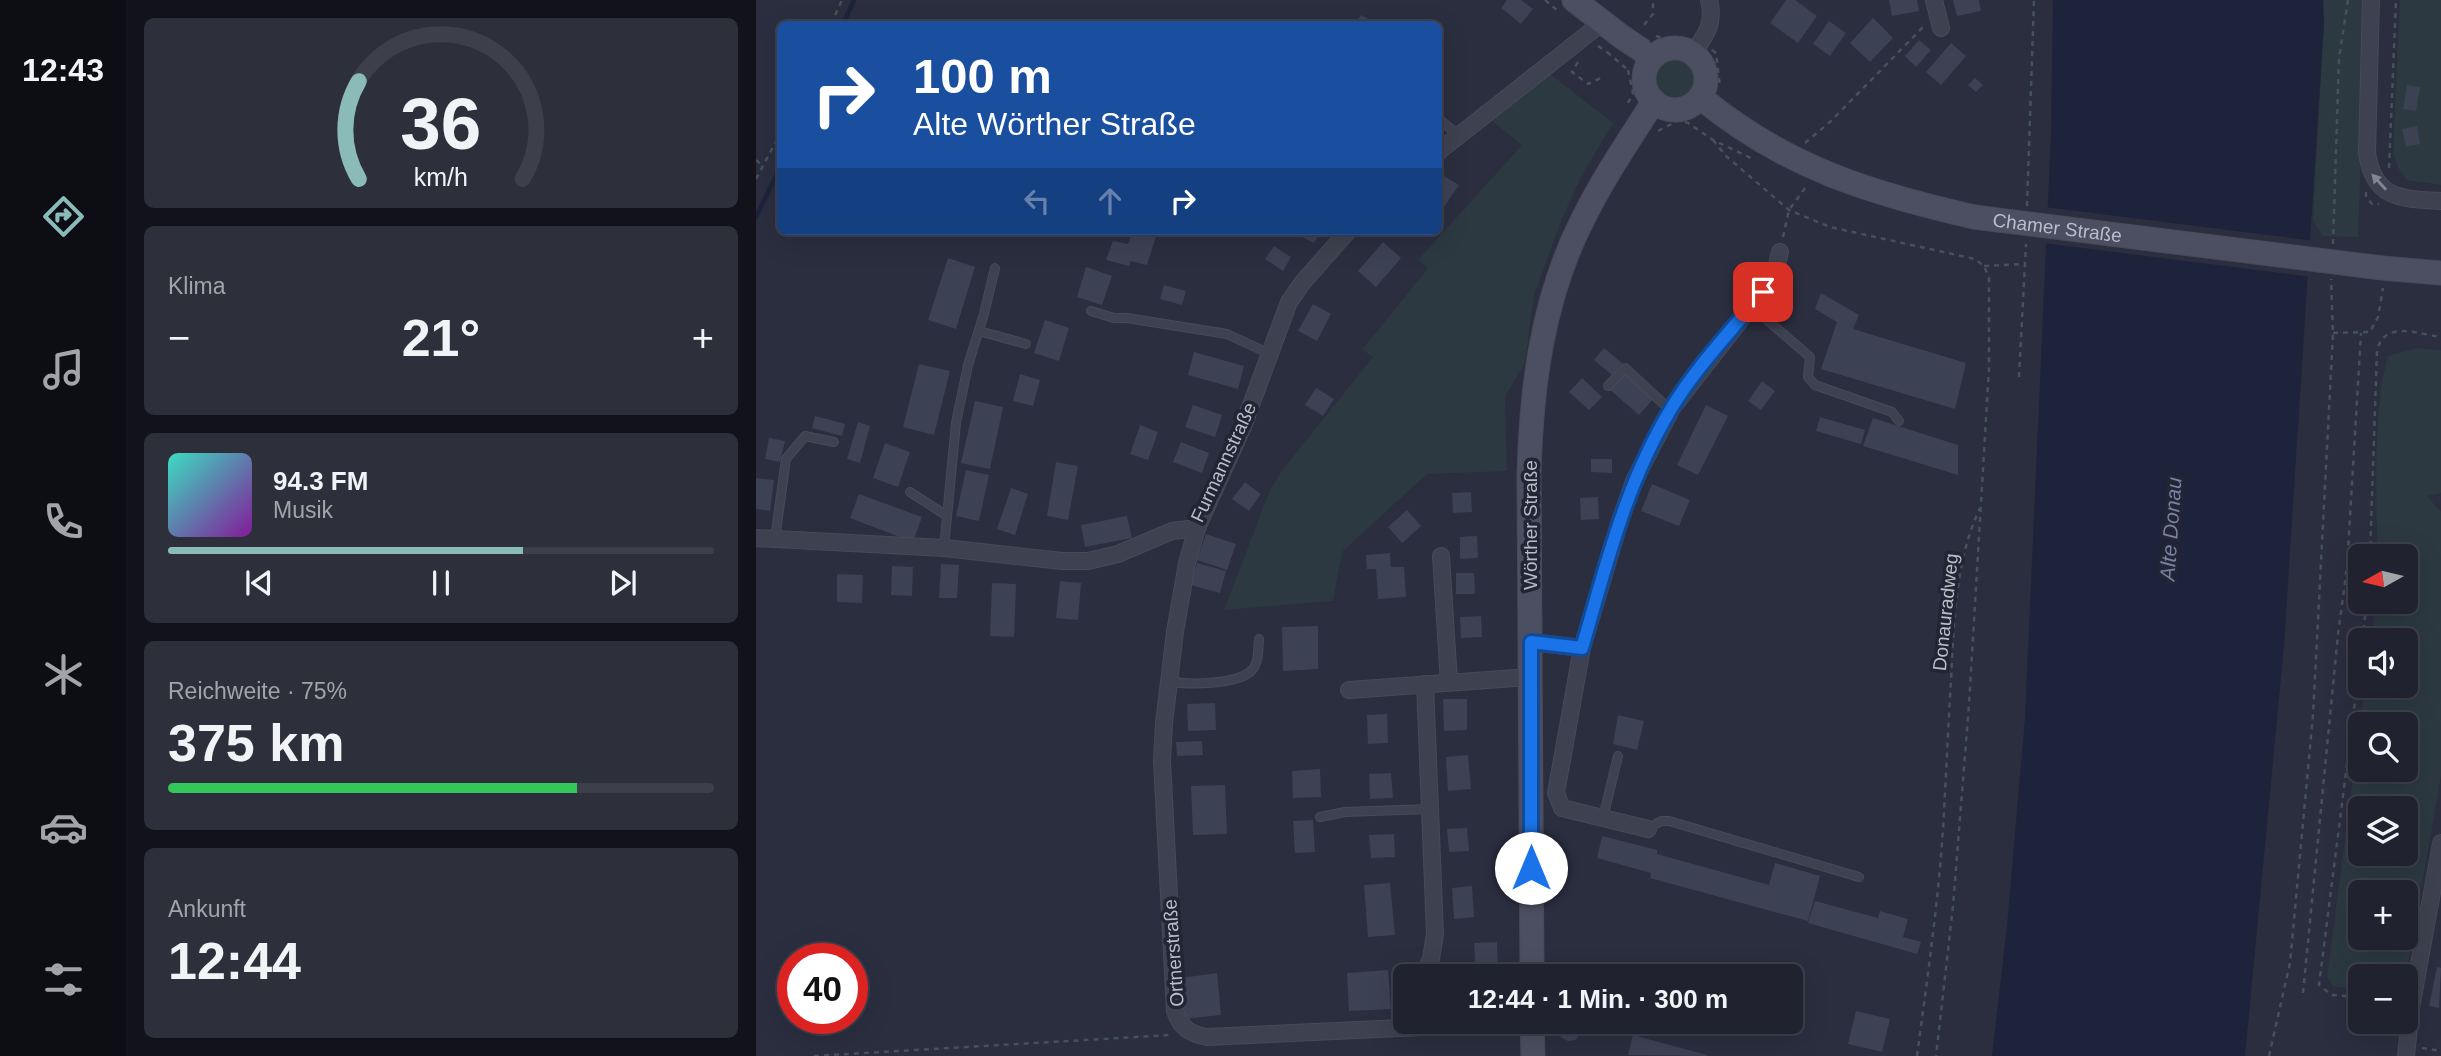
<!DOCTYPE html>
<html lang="de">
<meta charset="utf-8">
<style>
:root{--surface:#20222f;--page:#2d2f3b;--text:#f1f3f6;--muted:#a2a4aa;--line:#3d3f4b;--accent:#8bbbb9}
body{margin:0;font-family:Arial,sans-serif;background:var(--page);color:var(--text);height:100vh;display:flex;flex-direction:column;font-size:26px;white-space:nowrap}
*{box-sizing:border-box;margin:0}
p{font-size:23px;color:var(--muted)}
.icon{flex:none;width:38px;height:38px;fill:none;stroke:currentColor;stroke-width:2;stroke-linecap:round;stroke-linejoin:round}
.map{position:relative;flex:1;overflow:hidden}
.drawer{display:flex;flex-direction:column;gap:18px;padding:18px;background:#12131a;width:630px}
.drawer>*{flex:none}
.guide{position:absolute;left:21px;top:21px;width:665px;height:214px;border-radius:10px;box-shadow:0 7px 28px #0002,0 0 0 2px var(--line);background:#1a4fa0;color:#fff;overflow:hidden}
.needle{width:46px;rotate:262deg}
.tools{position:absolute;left:1592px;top:544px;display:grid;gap:14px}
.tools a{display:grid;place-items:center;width:70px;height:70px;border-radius:10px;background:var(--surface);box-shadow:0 7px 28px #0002,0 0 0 2px var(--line);font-size:35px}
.speed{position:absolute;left:21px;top:943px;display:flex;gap:14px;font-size:35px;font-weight:700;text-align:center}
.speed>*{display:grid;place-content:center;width:91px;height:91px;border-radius:50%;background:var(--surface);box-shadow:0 7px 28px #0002,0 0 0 2px var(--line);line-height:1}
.speed .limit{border:10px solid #d22;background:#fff;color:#111}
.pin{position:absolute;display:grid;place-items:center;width:60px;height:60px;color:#fff;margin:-30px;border-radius:14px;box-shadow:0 4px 10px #0006}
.me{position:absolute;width:77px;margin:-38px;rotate:0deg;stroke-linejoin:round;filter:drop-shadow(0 0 5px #0008)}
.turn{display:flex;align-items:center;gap:24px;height:147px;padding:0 21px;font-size:32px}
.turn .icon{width:91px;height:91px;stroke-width:2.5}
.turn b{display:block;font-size:49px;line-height:60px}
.lanes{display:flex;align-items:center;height:66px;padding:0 21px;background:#0003;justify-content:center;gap:35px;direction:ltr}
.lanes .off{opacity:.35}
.big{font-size:52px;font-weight:800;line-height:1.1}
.drawer .widget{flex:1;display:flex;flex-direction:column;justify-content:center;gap:10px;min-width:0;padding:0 24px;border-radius:10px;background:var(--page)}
.drawer .dial{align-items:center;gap:0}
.dial svg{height:182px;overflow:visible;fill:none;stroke:var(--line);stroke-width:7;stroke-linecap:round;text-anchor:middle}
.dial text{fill:var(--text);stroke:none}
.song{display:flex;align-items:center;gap:21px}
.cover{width:84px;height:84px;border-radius:10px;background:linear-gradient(135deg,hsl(170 70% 55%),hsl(290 70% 35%))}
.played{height:7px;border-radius:4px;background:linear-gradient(90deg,var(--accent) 65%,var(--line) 65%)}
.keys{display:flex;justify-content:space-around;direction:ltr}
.heat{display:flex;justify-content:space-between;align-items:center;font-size:38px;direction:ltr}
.charge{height:10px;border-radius:5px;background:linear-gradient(90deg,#34c759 75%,var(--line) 0)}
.trip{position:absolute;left:637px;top:964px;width:410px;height:70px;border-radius:10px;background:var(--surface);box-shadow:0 7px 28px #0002,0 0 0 2px var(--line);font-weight:800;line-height:70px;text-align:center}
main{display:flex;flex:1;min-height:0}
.tabs{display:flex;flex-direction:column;width:126px;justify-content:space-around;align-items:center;background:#0d0e13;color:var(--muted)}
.tabs .icon{width:49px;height:49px}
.tabs .selected{color:var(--accent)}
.tabs b{font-size:32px;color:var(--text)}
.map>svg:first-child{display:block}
.green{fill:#2c3940;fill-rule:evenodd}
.water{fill:#1e233c}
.pier{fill:#2a2e3f}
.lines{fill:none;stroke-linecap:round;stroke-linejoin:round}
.stream{stroke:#1e233c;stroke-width:4.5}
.building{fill:#3c4154}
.lane-casing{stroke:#474a58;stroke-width:10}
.street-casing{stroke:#474a58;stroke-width:18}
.secondary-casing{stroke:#474a58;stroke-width:25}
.path{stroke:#455258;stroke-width:2.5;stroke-dasharray:5 5;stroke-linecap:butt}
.lane{stroke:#3e414f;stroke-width:8}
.street{stroke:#3e414f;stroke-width:16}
.secondary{stroke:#4c4f61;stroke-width:23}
.secondary-bridge-casing{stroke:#474a58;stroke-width:25;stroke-linecap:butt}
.path-bridge{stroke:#455258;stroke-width:2.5;stroke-dasharray:5 5;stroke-linecap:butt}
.secondary-bridge{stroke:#4c4f61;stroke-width:23}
.oneway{fill:#828592}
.route-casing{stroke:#114b97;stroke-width:18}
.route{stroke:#1a73e8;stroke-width:12}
.labels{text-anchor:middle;stroke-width:7;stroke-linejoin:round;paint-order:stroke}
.street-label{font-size:19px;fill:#babdc9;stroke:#222534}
.water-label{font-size:21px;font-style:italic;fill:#7880a4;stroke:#222534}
</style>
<main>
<nav class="tabs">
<b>12:43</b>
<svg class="icon selected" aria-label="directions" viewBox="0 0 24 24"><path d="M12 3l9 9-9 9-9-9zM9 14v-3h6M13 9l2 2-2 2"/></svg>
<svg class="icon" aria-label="music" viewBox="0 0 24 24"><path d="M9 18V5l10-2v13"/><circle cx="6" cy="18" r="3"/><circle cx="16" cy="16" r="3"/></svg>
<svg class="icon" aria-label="phone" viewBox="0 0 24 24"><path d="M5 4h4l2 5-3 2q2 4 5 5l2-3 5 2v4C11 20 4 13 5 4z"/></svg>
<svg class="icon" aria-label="climate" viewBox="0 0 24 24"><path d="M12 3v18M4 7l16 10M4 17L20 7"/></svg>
<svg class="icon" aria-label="car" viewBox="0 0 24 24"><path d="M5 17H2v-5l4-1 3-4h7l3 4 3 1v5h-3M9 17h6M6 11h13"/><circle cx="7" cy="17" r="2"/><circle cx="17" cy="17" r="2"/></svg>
<svg class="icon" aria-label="filters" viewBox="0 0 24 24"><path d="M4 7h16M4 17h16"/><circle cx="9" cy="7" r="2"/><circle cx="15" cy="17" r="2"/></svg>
</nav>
<section class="drawer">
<div class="widget dial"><svg viewBox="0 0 100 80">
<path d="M14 69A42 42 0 1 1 86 69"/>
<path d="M14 69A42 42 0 0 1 14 26" stroke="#8bbbb9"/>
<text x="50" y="56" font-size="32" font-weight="700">36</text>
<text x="50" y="72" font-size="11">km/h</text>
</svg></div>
<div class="widget"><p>Klima</p>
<div class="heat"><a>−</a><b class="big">21°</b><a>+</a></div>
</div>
<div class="widget">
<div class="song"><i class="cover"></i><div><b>94.3 FM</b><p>Musik</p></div></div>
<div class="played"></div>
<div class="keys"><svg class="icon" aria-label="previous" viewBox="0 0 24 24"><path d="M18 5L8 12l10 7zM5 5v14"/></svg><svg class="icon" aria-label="pause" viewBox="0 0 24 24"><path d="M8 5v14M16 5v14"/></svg><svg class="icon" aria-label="next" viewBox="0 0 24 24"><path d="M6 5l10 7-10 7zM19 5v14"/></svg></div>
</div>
<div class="widget"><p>Reichweite · 75%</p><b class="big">375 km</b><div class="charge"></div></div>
<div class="widget"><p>Ankunft</p><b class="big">12:44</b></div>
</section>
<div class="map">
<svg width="1685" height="1056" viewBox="0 0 1685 1056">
<rect width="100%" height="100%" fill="#2a2e3f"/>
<g class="green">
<path d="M1567 0H1611L1602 237 1566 236 1557 219 1568 22Z"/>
<path d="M1644 0H1685V185L1651 180 1642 168 1637 153Z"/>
<circle cx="918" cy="79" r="22"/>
<path d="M793 73 857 123 826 175 805 221 778 295 769 363 749 396 751 471 671 474 586 552 577 601 468 610 514 490 527 469 617 357 606 350 672 268 662 260 766 145 736 121Z"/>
<path d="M1661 348 1685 350V493L1671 496 1685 512V776L1650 976H1605V991L1577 986 1571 977 1609 686H1650V640H1615L1620 602H1650V556H1621C1621 497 1616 412 1632 356ZM1605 724H1650V770H1605ZM1650 808V854H1605V808ZM1650 892V938H1605V892Z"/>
</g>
<path class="water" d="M1297 0H1567L1568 22 1528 646 1489 1056H1236L1251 926 1269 718 1295 133Z"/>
<path class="pier" d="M1289 207 1559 241 1556 277 1287 243Z"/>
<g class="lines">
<g class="stream">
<path d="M87 24 98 0"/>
<path d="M0 217 24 168"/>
</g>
</g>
<g class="building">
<path d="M751 0H765L777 9 765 24 745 8Z"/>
<path d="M1030 0H1039L1061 16 1042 43 1014 23Z"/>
<path d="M1133 0H1161L1163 11 1136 16Z"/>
<path d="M1197 0H1223L1225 11 1201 16Z"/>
<path d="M605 15 621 24H599Z"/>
<path d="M1117 18 1137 38 1114 62 1094 43Z"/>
<path d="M1073 21 1090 33 1074 56 1057 44Z"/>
<path d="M1163 40 1175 50 1160 67 1149 56Z"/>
<path d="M1195 43 1210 56 1185 85 1170 72Z"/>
<path d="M1219 78 1227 85 1220 92 1212 85Z"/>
<path d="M1651 85 1664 87 1660 111 1647 109Z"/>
<path d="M1661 126 1664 144 1650 147 1646 129Z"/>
<path d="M685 174 703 185 688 207 682 203V178Z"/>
<path d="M377 231 401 233 391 265 375 261 373 266 350 260 357 241 372 244Z"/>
<path d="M535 231H565L558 243Z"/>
<path d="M627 242 645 258 620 287 602 271Z"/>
<path d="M518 246 535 257 527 271 509 259Z"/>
<path d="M192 258 219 267 200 329 172 320Z"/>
<path d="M330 267 356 276 346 305 321 297Z"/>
<path d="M408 285 430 291 426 305 404 299Z"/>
<path d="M1065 293 1103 315 1097 329 1210 363 1199 409 1065 369 1081 322 1059 309Z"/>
<path d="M557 304 575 314 561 341 542 331Z"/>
<path d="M289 320 313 328 303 361 278 353Z"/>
<path d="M848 348 866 363 856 375 838 360Z"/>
<path d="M438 352 488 366 482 389 432 375Z"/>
<path d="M163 364 194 371 178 435 147 427Z"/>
<path d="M869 373 898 398 883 415 854 390Z"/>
<path d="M264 374 284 380 277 406 257 401Z"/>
<path d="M826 378 846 397 833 410 813 392Z"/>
<path d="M1006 381 1019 391 1005 410 992 401Z"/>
<path d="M560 388 578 399 567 416 549 405Z"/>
<path d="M219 401 247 407 234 469 205 463Z"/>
<path d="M437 405 466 415 459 437 429 427Z"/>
<path d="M950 405 972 416 942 475 921 465Z"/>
<path d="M59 416 89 424 86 436 56 428Z"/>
<path d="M1064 417 1109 430 1105 444 1060 431Z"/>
<path d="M1117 418 1202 445V475L1107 446Z"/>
<path d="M102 422 114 426 104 463 91 459Z"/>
<path d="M384 425 402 432 392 460 374 454Z"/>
<path d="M13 438 29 441 24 462 9 459Z"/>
<path d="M425 442 453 453 446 473 417 462Z"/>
<path d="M129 443 154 452 142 487 117 478Z"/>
<path d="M835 459H856V473L835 472Z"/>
<path d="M300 462 322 466 312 520 291 516Z"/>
<path d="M210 470 233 475 223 521 200 516Z"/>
<path d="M0 478 18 480 14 511 0 509Z"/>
<path d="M489 482 505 494 493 511 476 499Z"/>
<path d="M896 484 934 500 923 526 885 511Z"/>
<path d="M255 488 272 494 259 535 241 529Z"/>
<path d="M715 492 716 512 697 513 696 493Z"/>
<path d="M103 494 166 517 157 542 94 518Z"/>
<path d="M842 497 843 519 825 520 824 498Z"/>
<path d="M651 510 665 526 646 543 632 527Z"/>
<path d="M371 516 376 538 329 547 325 525Z"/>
<path d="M450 534 480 544 471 570 441 560Z"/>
<path d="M721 536 722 558 704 559V537Z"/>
<path d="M634 553 635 567H648L650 597 622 599 620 569H611L610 555Z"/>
<path d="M441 563 470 571 464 593 435 585Z"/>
<path d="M185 564 203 565 201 598H183Z"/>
<path d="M136 566 157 567 156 596 135 595Z"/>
<path d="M700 573H718L719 594H700Z"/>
<path d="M81 574 107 575 106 603 81 602Z"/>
<path d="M304 581 325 583 322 620 300 618Z"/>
<path d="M236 583 260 584 258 637 234 636Z"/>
<path d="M725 616 726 637 705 638 704 617Z"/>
<path d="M562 626V669L527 671 526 627Z"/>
<path d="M687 699H711V730L688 731Z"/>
<path d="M459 703 460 730 432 731 431 704Z"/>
<path d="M631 714 632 743 612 744 611 715Z"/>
<path d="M862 715 888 721 881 750 857 744Z"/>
<path d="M446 741 447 755 421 756 420 742Z"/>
<path d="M712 755 715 789 692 791 690 757Z"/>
<path d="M564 769 565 797 537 798 536 771Z"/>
<path d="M635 773 637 798 614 799 613 774Z"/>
<path d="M469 785 471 834 437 835 435 786Z"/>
<path d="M557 820 559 852 539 853 537 821Z"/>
<path d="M711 828 713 851 693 852 691 829Z"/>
<path d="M638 834 639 857 615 858 613 835Z"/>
<path d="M846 836 901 850V854L1013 885 1019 863 1064 876 1052 921 894 878 895 873 841 858Z"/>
<path d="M634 883 639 935 612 937 608 885Z"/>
<path d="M716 886 718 917 698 919 696 888Z"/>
<path d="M1059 901 1122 918 1124 911 1152 919 1147 937 1165 942 1161 954 1052 923Z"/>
<path d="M741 942 742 976H720L718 943Z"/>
<path d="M1681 967 1685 968 1683 1008 1673 1006Z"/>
<path d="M632 970 635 1009 593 1011 591 973Z"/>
<path d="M461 973 465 1015 429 1019 425 978Z"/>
<path d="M1100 1011 1134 1019 1126 1052 1092 1044Z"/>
<path d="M802 1022H827L828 1030 819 1040 812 1041 806 1038 802 1032Z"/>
<path d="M877 1035 951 1055V1056L872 1055Z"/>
</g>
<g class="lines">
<defs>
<g id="lane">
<path d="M682 118 702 135"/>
<path d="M995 306 1054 357 1052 377 1059 385 1136 412 1143 421"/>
<path d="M335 311 358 318H371L471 334 514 354"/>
<path d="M223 331 270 344"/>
<path d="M852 386 869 368 914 410"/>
<path d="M154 492 191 516"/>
<path d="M19 539 30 459 49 436 78 442"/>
<path d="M188 548 200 423 212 365 228 314 239 268"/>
<path d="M413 681C431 685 480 685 495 671 503 664 502 650 503 639"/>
<path d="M564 817 589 812 674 809"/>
<path d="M847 818 862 756"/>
<path d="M892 829 905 821H913L1103 877"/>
</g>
<g id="street">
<path d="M1178 0 1185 28"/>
<path d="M1615 0 1611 152C1617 199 1645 199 1685 201"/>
<path d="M937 53C950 35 959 23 953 0"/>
<path d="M682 152 847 22"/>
<path d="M592 231 547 282 533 302 488 424 441 528 431 563 419 632 408 723 406 761 419 1011C425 1028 434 1034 451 1037L776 1022"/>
<path d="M0 538 188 548 306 561H332L362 554 416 531 441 528"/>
<path d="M685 556 693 682"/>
<path d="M775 642 826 648"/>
<path d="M593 690 774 677"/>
<path d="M892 829 806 808 800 793 826 648 864 521 878 481 916 408 1018 277 1024 252"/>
<path d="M667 976 675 959 679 934 669 684"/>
<path d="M1650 1056 1655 1008 1685 843"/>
</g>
<g id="secondary">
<path d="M818 0 866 37"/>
<circle cx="919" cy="79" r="31"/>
<path d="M944 97C1030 168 1112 192 1218 217"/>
<path d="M1626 268 1685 273"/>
<path d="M776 976 773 476C775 389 786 300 826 221 846 180 873 140 898 101"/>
<path d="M776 1022 777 1056"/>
</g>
</defs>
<use href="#lane" class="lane-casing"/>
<use href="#street" class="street-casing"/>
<use href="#secondary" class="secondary-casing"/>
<g class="path">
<path d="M789 0 801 10"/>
<path d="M75 24 86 0"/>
<path d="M888 25 897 14V0"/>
<path d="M900 36 908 39 928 38"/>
<path d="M842 46 851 52"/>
<path d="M956 50 960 53 964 87"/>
<path d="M822 62 816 72 832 84 845 78"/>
<path d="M872 70 877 93 872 103"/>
<path d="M902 131 923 120 932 123 957 140 995 158"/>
<path d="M957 140 970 156 1033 210 1074 227 1219 259 1228 266 1233 278V368L1213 705 1197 906 1180 1056"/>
<path d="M1049 143 1075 121 1169 25"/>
<path d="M0 160 7 166"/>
<path d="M1633 168 1640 0"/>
<path d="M0 179 24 134"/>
<path d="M1610 192V197L1616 204H1623"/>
<path d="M1271 206 1278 0"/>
<path d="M1027 237 1033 210 1052 184"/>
<path d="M1577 244 1583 58 1592 0"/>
<path d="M1228 266 1270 264"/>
<path d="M1577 333 1614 332 1622 317 1627 288"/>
<path d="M1263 377 1270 244"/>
<path d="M1614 556 1621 350C1629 320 1662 334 1685 337"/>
<path d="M1606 640 1611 602"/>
<path d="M1605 654 1563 985 1576 995 1605 997"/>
<path d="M1547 993 1582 634 1591 567 1605 333"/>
<path d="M1666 1048 1685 1051"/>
<path d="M58 1056 414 1035"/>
<path d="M1161 1056C1171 980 1182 905 1187 829 1190 779 1192 729 1195 680 1198 622 1199 561 1224 508"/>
<path d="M1513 1056 1534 963 1557 715 1577 333 1575 279"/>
</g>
<use href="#lane" class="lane"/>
<use href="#street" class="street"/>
<use href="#secondary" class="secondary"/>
<defs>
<g id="secondary-bridge">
<path d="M866 37 887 51"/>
<path id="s1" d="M1218 217 1626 268"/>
</g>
</defs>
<use href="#secondary-bridge" class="secondary-bridge-casing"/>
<path class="path-bridge" d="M851 52 872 70"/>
<use href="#secondary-bridge" class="secondary-bridge"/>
</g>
<defs><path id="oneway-solid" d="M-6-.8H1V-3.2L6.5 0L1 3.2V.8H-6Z" transform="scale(1.75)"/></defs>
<use class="oneway" href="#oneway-solid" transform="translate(1623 182) rotate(-132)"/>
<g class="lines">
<defs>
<path id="route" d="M775 868V642L826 648C850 566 870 483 915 409 940 367 976 330 1007 292"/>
</defs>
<use href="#route" class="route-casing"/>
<use href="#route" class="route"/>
</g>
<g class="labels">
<g class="street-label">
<text dy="7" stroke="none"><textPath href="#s1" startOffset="84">Chamer Straße</textPath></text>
<text transform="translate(467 462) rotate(-65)" y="7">Furmannstraße</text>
<text transform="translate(774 525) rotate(-90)" y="7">Wörther Straße</text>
<text transform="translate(1189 612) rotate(-84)" y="7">Donauradweg</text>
<text transform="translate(417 953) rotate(-94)" y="7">Ortnerstraße</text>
</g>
<g class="water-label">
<text transform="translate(1415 529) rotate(-86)" y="7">Alte Donau</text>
</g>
</g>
</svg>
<div class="tools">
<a><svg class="needle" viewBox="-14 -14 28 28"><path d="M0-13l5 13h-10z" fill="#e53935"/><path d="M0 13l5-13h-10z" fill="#a2a4aa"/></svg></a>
<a><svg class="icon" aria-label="sound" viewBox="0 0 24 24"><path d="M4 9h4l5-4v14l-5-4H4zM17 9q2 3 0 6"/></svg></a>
<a><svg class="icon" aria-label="search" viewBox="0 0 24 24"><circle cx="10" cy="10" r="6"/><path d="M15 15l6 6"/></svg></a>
<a><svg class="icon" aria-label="layers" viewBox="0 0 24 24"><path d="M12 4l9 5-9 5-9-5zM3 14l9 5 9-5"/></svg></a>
<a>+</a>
<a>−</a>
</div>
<div class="speed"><div class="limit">40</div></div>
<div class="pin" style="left:1007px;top:292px;background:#d93025"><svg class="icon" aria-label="arrive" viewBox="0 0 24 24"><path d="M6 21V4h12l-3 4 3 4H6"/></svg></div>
<svg class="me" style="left:775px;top:868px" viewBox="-20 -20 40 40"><circle r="19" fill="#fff"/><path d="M0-13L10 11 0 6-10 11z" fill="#1a73e8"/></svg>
<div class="trip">12:44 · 1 Min. · 300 m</div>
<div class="guide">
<div class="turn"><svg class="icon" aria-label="right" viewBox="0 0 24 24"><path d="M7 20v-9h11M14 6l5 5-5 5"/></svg><div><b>100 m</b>Alte Wörther Straße</div></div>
<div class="lanes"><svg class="icon off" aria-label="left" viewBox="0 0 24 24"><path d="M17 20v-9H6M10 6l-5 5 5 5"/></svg><svg class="icon off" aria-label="ahead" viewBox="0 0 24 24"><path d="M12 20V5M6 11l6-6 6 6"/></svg><svg class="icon" aria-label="right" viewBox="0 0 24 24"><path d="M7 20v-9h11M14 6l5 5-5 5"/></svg></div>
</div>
</div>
</main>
